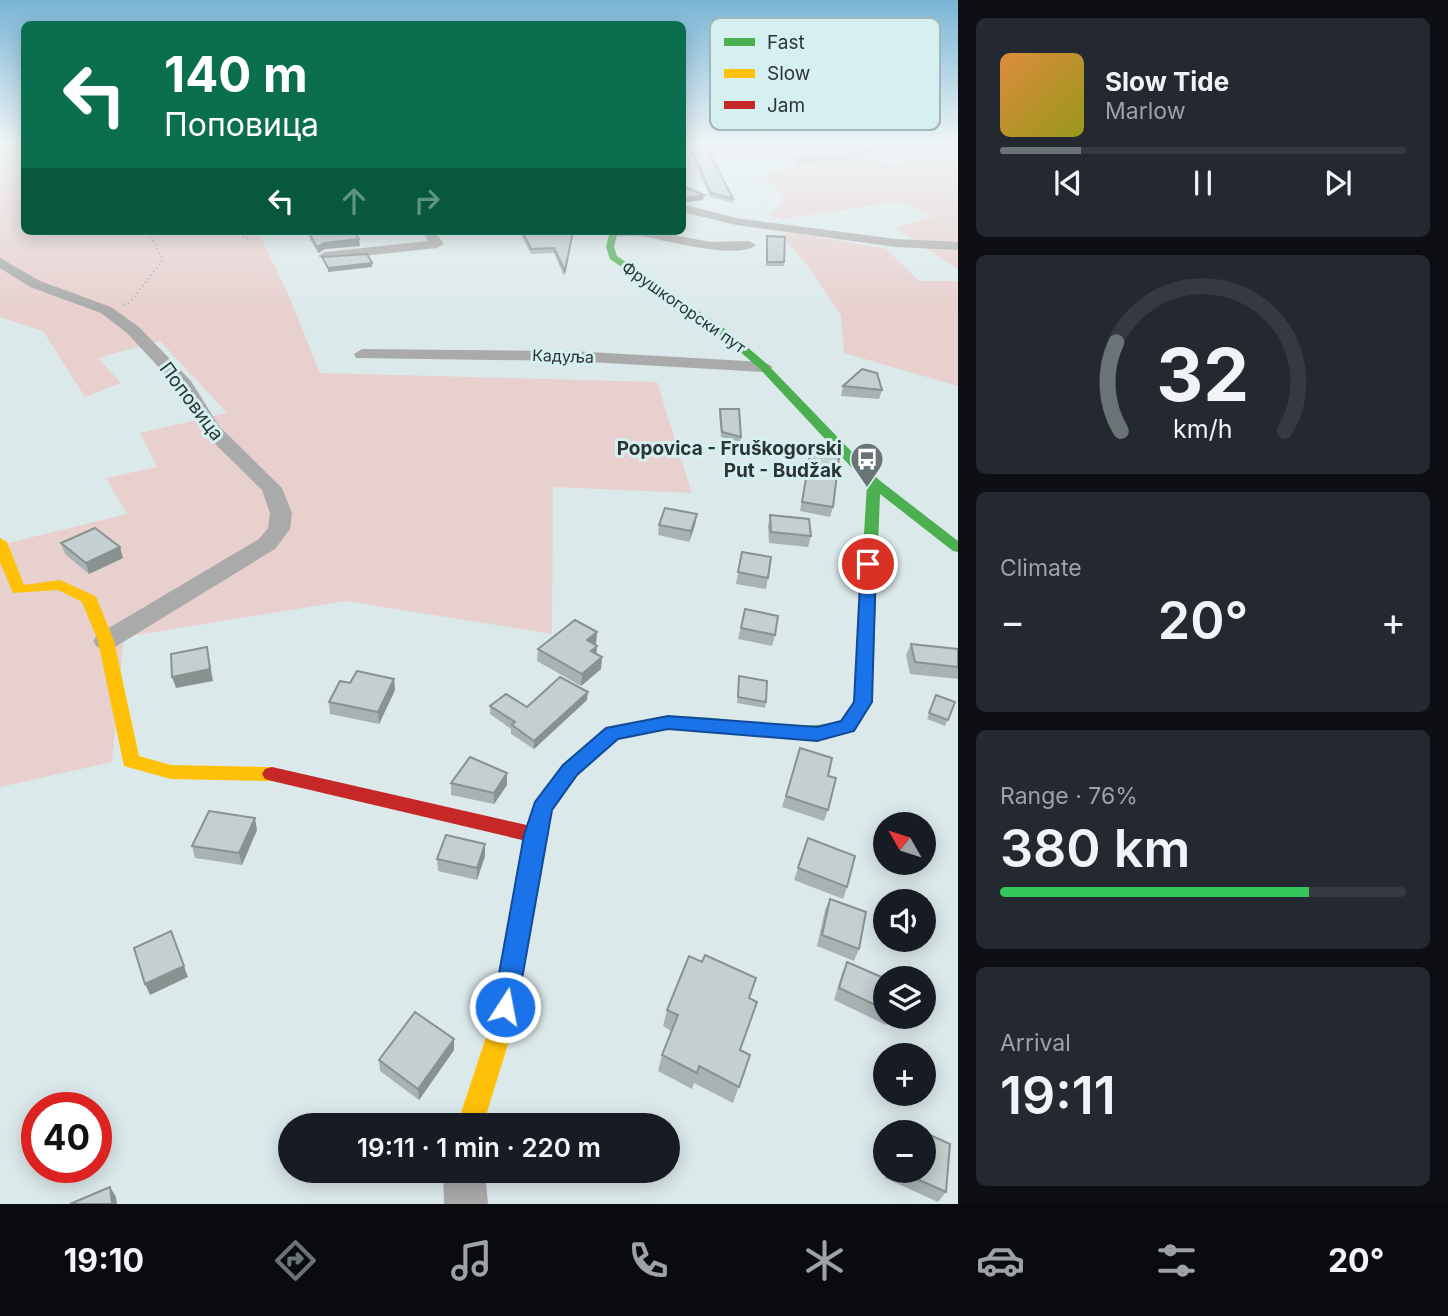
<!DOCTYPE html>
<meta charset="utf-8">
<style>
:root{--surface:#171b24;--page:#242831;--text:#f1f3f6;--muted:#9ea1a6;--line:#363941;--accent:#6a7474}
body{margin:0;font-family:Inter,sans-serif;background:var(--page);color:var(--text);height:100vh;display:flex;flex-direction:column;font-size:26px;white-space:nowrap}
*{box-sizing:border-box;margin:0}
p{font-size:23px;color:var(--muted)}
.icon{flex:none;width:38px;height:38px;fill:none;stroke:currentColor;stroke-width:2;stroke-linecap:round;stroke-linejoin:round}
.map{position:relative;flex:1;overflow:hidden}
.drawer{display:flex;flex-direction:column;gap:18px;padding:18px;background:#0d0f14;width:490px}
.drawer>*{flex:none}
.guide{position:absolute;left:21px;top:21px;width:665px;height:214px;border-radius:10px;box-shadow:0 4px 18px #0003;background:#0b6e4f;color:#fff;overflow:hidden}
.needle{width:46px;rotate:309deg}
.tools{position:absolute;left:873px;top:812px;display:grid;gap:14px}
.tools a{display:grid;place-items:center;width:63px;height:63px;border-radius:50%;background:var(--surface);box-shadow:0 4px 18px #0003;font-size:35px}
.speed{position:absolute;left:21px;top:1092px;display:flex;gap:14px;font-size:35px;font-weight:700;text-align:center}
.speed>*{display:grid;place-content:center;width:91px;height:91px;border-radius:50%;background:var(--surface);box-shadow:0 4px 18px #0003;line-height:1}
.speed .limit{border:10px solid #d22;background:#fff;color:#111}
.pin{position:absolute;display:grid;place-items:center;width:60px;height:60px;color:#fff;margin:-30px;border:4px solid #fff;border-radius:50%;box-shadow:0 2px 7px #0007}
.me{position:absolute;width:77px;margin:-38px;rotate:11deg;stroke-linejoin:round;filter:drop-shadow(0 0 5px #0008)}
.turn{display:flex;align-items:center;gap:24px;height:147px;padding:0 28px;font-size:32px}
.turn .icon{width:91px;height:91px;stroke-width:2.5}
.turn b{display:block;font-size:49px;line-height:60px}
.lanes{display:flex;align-items:center;height:66px;padding:0 28px;background:#0003;justify-content:center;gap:35px;direction:ltr}
.lanes .off{opacity:.35}
.big{font-size:52px;font-weight:600;line-height:1.1}
.drawer .widget{flex:1;display:flex;flex-direction:column;justify-content:center;gap:10px;min-width:0;padding:0 24px;border-radius:10px;background:var(--page)}
.drawer .dial{align-items:center;gap:0}
.dial svg{height:182px;overflow:visible;fill:none;stroke:var(--line);stroke-width:7;stroke-linecap:round;text-anchor:middle}
.dial text{fill:var(--text);stroke:none}
.song{display:flex;align-items:center;gap:21px}
.cover{width:84px;height:84px;border-radius:10px;background:linear-gradient(135deg,hsl(30 70% 55%),hsl(60 70% 35%))}
.played{height:7px;border-radius:4px;background:linear-gradient(90deg,var(--accent) 20%,var(--line) 20%)}
.keys{display:flex;justify-content:space-around;direction:ltr}
.heat{display:flex;justify-content:space-between;align-items:center;font-size:38px;direction:ltr}
.charge{height:10px;border-radius:5px;background:linear-gradient(90deg,#34c759 76%,var(--line) 0)}
.trip{position:absolute;left:278px;top:1113px;width:402px;height:70px;border-radius:35px;background:var(--surface);box-shadow:0 4px 18px #0003;font-weight:600;line-height:70px;text-align:center}
.menu{display:flex;height:112px;justify-content:space-around;align-items:center;background:#090b0e;color:var(--muted)}
.menu .icon{width:49px;height:49px}
.menu .current{color:var(--accent)}
.menu b{font-size:32px;color:var(--text)}
main{display:flex;flex:1;min-height:0}
.map>svg:first-child{display:block}
.green{fill:#e8d0ce}
.lines{fill:none;stroke-linecap:round;stroke-linejoin:round}
.path-far1{stroke:#a6a9a9;stroke-width:2;stroke-dasharray:1 2.5;stroke-linecap:butt}
.path{stroke:#a6a9a9;stroke-width:2.5;stroke-dasharray:1 3.5;stroke-linecap:butt}
.street{fill:#abaaaa;fill-rule:evenodd}
.fast{fill:#4caf50;fill-rule:evenodd}
.slow{fill:#ffc107;fill-rule:evenodd}
.jam{fill:#c62828;fill-rule:evenodd}
.wall{fill:#a9b2b2}
.shaded-wall{fill:#899191}
.building{fill:#c4cfcf;stroke:#899191;stroke-width:2}
.route{fill:#1a73e8;stroke:#114b97;stroke-width:2}
.labels{text-anchor:middle;stroke-width:6;stroke-linejoin:round;paint-order:stroke}
.far-street-label{font-size:16px;fill:#2c3535;stroke:#d6eff0}
.street-label{font-size:19px;fill:#2c3535;stroke:#d6eff0}
.poi-label{font-size:19px;font-weight:bold;fill:#2c3535;stroke:#d6eff0;text-anchor:end}
.key{fill:#d6eff0;stroke:#a3b7b8;stroke-width:2}
.key-label{font-size:19px;fill:#2c3535}
</style>
<main>
<div class="map">
<svg width="958" height="1204" viewBox="0 0 958 1204">
<rect width="100%" height="100%" fill="#dce9ea"/>
<g class="green">
<path d="M0 144H24V231H258L289 296 320 373 657 382 692 493 553 487 552 634 346 601 124 637 112 762 0 787V545L127 514 106 478 157 467 140 433 227 413 160 341 98 358 121 383 85 397 43 331 0 317Z"/>
<path d="M716 144H816L785 154 740 146 720 148Z"/>
<path d="M840 153 893 165 958 154V269L895 228 933 216 901 201 783 219 767 215 781 206 784 196 765 178 767 173 817 160 821 154Z"/>
<path d="M790 232 886 249 919 281H958V386L844 353 841 315 808 266 781 235Z"/>
</g>
<g class="lines">
<path class="path-far1" d="M234 231 239 233"/>
<g class="path">
<path d="M235 232 252 240"/>
<path d="M124 305 130 302 163 260 149 232"/>
</g>
<g class="street">
<path d="M879 144H896L850 160 799 163 794 160 799 157 849 154Z"/>
<path d="M682 204 736 218 896 239 958 242V250L896 247 736 225 682 212Z"/>
<path d="M422 231H434L444 244 437 248 325 260 318 256 325 252 428 241Z"/>
<path d="M652 231 711 242 749 241 756 245C737 261 664 239 639 236 628 235 616 239 608 232Z"/>
<path d="M0 258 40 281 111 307 139 327 191 381 219 426 282 488 292 513 290 529 275 549 115 647 106 650 97 647 93 641 97 635 259 539 268 528 270 513 262 490 204 433 178 388 127 333 101 313 30 287 0 268Z"/>
<path d="M362 349 571 351 764 362 773 367 764 372 571 361 356 358 354 354Z"/>
<path d="M443 1171H485L488 1204H444Z"/>
</g>
<path class="fast" d="M610 231H618L614 247 617 256 731 333 768 365 879 480 958 541V552L953 551 880 494 872 702 854 731 817 741 668 729 639 735 633 733 630 728 633 723C701 703 773 738 842 721L854 702 867 484 760 369 723 337 610 259 606 247Z"/>
<g class="slow">
<path d="M0 538 7 542 24 585 60 580 95 596 97 599 114 641 139 756 171 765 272 767 279 769 282 774 279 779 272 781 171 779 124 766 98 641 82 602 58 590 13 593 0 562Z"/>
<path d="M639 721 645 723 648 728 645 733 617 739 577 775 552 810 512 1031 483 1125H457L488 1031 532 808 563 765 605 728Z"/>
</g>
<path class="jam" d="M272 767 535 827 542 829 545 835 542 841 535 843 272 781 265 779 262 774 265 769Z"/>
</g>
<g class="wall">
<path d="M705 144 733 199V203L710 197 687 145Z"/>
<path d="M519 231H574L564 276 554 253 531 254Z"/>
<path d="M309 233 360 246 325 249 318 253 310 239Z"/>
<path d="M767 236 784 262V266H766Z"/>
<path d="M843 386 882 390 879 399 841 396Z"/>
<path d="M720 409 741 437 740 442 721 437 719 414Z"/>
<path d="M810 455 833 507 830 517 800 511Z"/>
<path d="M697 514 695 525 689 542 658 535 659 525Z"/>
<path d="M770 515 811 536 808 547 769 543 768 526Z"/>
<path d="M61 543 123 558 89 574 65 554Z"/>
<path d="M742 552 768 578 766 589 736 584Z"/>
<path d="M745 609 775 635 772 646 738 639Z"/>
<path d="M597 632 596 643 594 645 597 646 596 654 602 657 601 669 581 686 537 661 538 649Z"/>
<path d="M911 644 958 651V679L910 674 906 655Z"/>
<path d="M739 676 766 702 765 708 737 703Z"/>
<path d="M394 679 395 690 379 724 330 714 329 702 350 683Z"/>
<path d="M936 695 955 702 945 726 927 719Z"/>
<path d="M587 700 534 749 511 734V729L490 714V706L527 707Z"/>
<path d="M800 748 828 810 824 821 782 807Z"/>
<path d="M451 783 507 785 494 804 451 795Z"/>
<path d="M257 830 242 865 195 858 192 846Z"/>
<path d="M808 838 847 887 843 899 794 880Z"/>
<path d="M485 844V856L477 880 438 871 437 859Z"/>
<path d="M830 899 859 949 854 961 817 946 825 910Z"/>
<path d="M702 962 749 998 740 1050 750 1055 733 1103 694 1083 692 1089 658 1071 662 1055 671 1031 663 1026 667 1010Z"/>
<path d="M847 962 886 979V1017H890L886 1025 834 1000 842 973Z"/>
<path d="M454 1050 419 1100 380 1071 379 1060Z"/>
<path d="M899 1121 950 1144 946 1192 938 1202 885 1178 886 1171H924V1132H892Z"/>
</g>
<g class="shaded-wall">
<path d="M704 195 703 200 682 203V199Z"/>
<path d="M359 239 360 246 325 249 318 253 317 247 324 243Z"/>
<path d="M372 263V267L328 272V268Z"/>
<path d="M697 514 695 525 689 542 691 531Z"/>
<path d="M120 547 123 558 89 574 86 563Z"/>
<path d="M597 632 596 643 586 652 587 640Z"/>
<path d="M597 646 596 658 591 651Z"/>
<path d="M207 647 213 681 176 688 172 677Z"/>
<path d="M602 657 601 669 581 686 582 674Z"/>
<path d="M394 679 395 690 379 724 378 712Z"/>
<path d="M588 692 587 700 534 749V741Z"/>
<path d="M507 773V785L494 804V793Z"/>
<path d="M255 818 257 830 242 865 239 853Z"/>
<path d="M485 844V856L477 880V868Z"/>
<path d="M184 966 188 977 150 995 145 984Z"/>
<path d="M454 1039V1050L419 1100 418 1089Z"/>
<path d="M110 1187 116 1197 117 1204H112Z"/>
</g>
<g class="building">
<path d="M689 144H705L733 199 711 193Z"/>
<path d="M682 186 704 195 682 199Z"/>
<path d="M323 231H354L359 239 324 243 317 247 309 233Z"/>
<path d="M522 231H573L565 271 554 248 531 249Z"/>
<path d="M767 236 785 237 784 262H767Z"/>
<path d="M367 254 372 263 328 268 322 257Z"/>
<path d="M862 369 877 373 882 390 843 386Z"/>
<path d="M720 409H739L741 437 722 432Z"/>
<path d="M810 455 839 457 833 507 802 502Z"/>
<path d="M665 508 697 514 691 531 659 525Z"/>
<path d="M770 515 809 519 811 536 771 532Z"/>
<path d="M95 528 120 547 86 563 61 543Z"/>
<path d="M742 552 771 557 768 578 738 572Z"/>
<path d="M745 609 778 616 775 635 741 628Z"/>
<path d="M575 620 597 632 587 640 597 646 591 651 602 657 582 674 538 649Z"/>
<path d="M911 644 958 649V667L915 662Z"/>
<path d="M207 647 210 669 172 677 171 654Z"/>
<path d="M357 671 394 679 378 712 329 702 340 681 350 683Z"/>
<path d="M739 676 767 681 766 702 738 697Z"/>
<path d="M560 677 588 692 534 741 512 725 515 722 490 706 506 694 527 707Z"/>
<path d="M936 695 955 702 948 720 929 713Z"/>
<path d="M800 748 832 758 828 776 836 778 828 810 786 796Z"/>
<path d="M470 757 507 773 494 793 451 783Z"/>
<path d="M209 811 255 818 239 853 192 846Z"/>
<path d="M446 835 485 844 477 868 437 859Z"/>
<path d="M808 838 855 856 847 887 798 868Z"/>
<path d="M830 899 866 912 859 949 822 935Z"/>
<path d="M171 931 184 966 145 984 134 948Z"/>
<path d="M705 955 756 978 749 998 757 1002 740 1050 750 1055 739 1087 699 1066 697 1073 662 1055 678 1015 667 1010 689 956 702 962Z"/>
<path d="M847 962 886 979V1010L839 988Z"/>
<path d="M415 1012 454 1039 418 1089 379 1060Z"/>
<path d="M899 1121 950 1144 946 1192 899 1171H924V1132H897Z"/>
<path d="M110 1187 112 1204H70Z"/>
</g>
<linearGradient id="sky" x2="0" y2="1"><stop stop-color="#79b5d6"/><stop offset="0.46" stop-color="#eff5f6"/><stop offset="1" stop-color="#eff5f6" stop-opacity="0"/></linearGradient>
<rect width="958" height="313" fill="url(#sky)"/>
<path class="route" d="M868 559 876 564 872 702 854 731 817 741 668 729 618 739 577 775 552 810 517 1007 513 1016 505 1019 496 1016 493 1007 524 835 535 802 563 765 606 728 668 716 817 727 841 721 854 702 861 564Z"/>
<defs>
<symbol id="bus-pin" viewBox="-11 -11 22 30"><path d="M0 17L-7.5 6A9.5 9.5 0 1 1 7.5 6Z" fill="#6a7474" stroke="#d6eff0"/><path d="M-5-6H5V4H4V6H2V4H-2V6H-4V4H-5ZM-3.5-4V0h7V-4ZM-3.5 1.2v1.5H-2V1.2ZM2 1.2v1.5H3.5V1.2Z" fill="#fff"/></symbol>
</defs>
<g fill-rule="evenodd">
<use href="#bus-pin" x="848" y="440" width="38" height="52"/>
</g>
<g class="labels">
<g class="far-street-label">
<text transform="translate(684 307) rotate(35)" y="6">Фрушкогорски пут</text>
<text transform="translate(563 356) rotate(2)" y="6">Кадуља</text>
</g>
<g class="street-label">
<text transform="translate(192 401) rotate(53)" y="7">Поповица</text>
</g>
<g class="poi-label">
<text x="842" y="455">Popovica - Fruškogorski<tspan x="842" dy="22">Put - Budžak</tspan></text>
</g>
</g>
<rect x="710" y="18" width="230" height="112" rx="10" class="key"/>
<rect x="724" y="38" width="31" height="8" fill="#4caf50"/>
<rect x="724" y="69" width="31" height="9" fill="#ffc107"/>
<rect x="724" y="101" width="31" height="8" fill="#c62828"/>
<g class="key-label">
<text x="767" y="49">Fast</text>
<text x="767" y="80">Slow</text>
<text x="767" y="112">Jam</text>
</g>
</svg>
<div class="tools">
<a><svg class="needle" viewBox="-14 -14 28 28"><path d="M0-13l5 13h-10z" fill="#e53935"/><path d="M0 13l5-13h-10z" fill="#9ea1a6"/></svg></a>
<a><svg class="icon" aria-label="sound" viewBox="0 0 24 24"><path d="M4 9h4l5-4v14l-5-4H4zM17 9q2 3 0 6"/></svg></a>
<a><svg class="icon" aria-label="layers" viewBox="0 0 24 24"><path d="M12 4l9 5-9 5-9-5zM3 14l9 5 9-5"/></svg></a>
<a>+</a>
<a>−</a>
</div>
<div class="speed"><div class="limit">40</div></div>
<div class="pin" style="left:868px;top:564px;background:#d93025"><svg class="icon" aria-label="arrive" viewBox="0 0 24 24"><path d="M6 21V4h12l-3 4 3 4H6"/></svg></div>
<svg class="me" style="left:505px;top:1007px" viewBox="-20 -20 40 40"><circle r="17" fill="#1a73e8" stroke="#fff" stroke-width="3"/><path d="M0-11L8 9 0 5-8 9z" fill="#fff"/></svg>
<div class="trip">19:11 · 1 min · 220 m</div>
<div class="guide">
<div class="turn"><svg class="icon" aria-label="left" viewBox="0 0 24 24"><path d="M17 20v-9H6M10 6l-5 5 5 5"/></svg><div><b>140 m</b>Поповица</div></div>
<div class="lanes"><svg class="icon" aria-label="left" viewBox="0 0 24 24"><path d="M17 20v-9H6M10 6l-5 5 5 5"/></svg><svg class="icon off" aria-label="ahead" viewBox="0 0 24 24"><path d="M12 20V5M6 11l6-6 6 6"/></svg><svg class="icon off" aria-label="right" viewBox="0 0 24 24"><path d="M7 20v-9h11M14 6l5 5-5 5"/></svg></div>
</div>
</div>
<section class="drawer">
<div class="widget">
<div class="song"><i class="cover"></i><div><b>Slow Tide</b><p>Marlow</p></div></div>
<div class="played"></div>
<div class="keys"><svg class="icon" aria-label="previous" viewBox="0 0 24 24"><path d="M18 5L8 12l10 7zM5 5v14"/></svg><svg class="icon" aria-label="pause" viewBox="0 0 24 24"><path d="M8 5v14M16 5v14"/></svg><svg class="icon" aria-label="next" viewBox="0 0 24 24"><path d="M6 5l10 7-10 7zM19 5v14"/></svg></div>
</div>
<div class="widget dial"><svg viewBox="0 0 100 80">
<path d="M14 69A42 42 0 1 1 86 69"/>
<path d="M14 69A42 42 0 0 1 12 30" stroke="#6a7474"/>
<text x="50" y="56" font-size="32" font-weight="700">32</text>
<text x="50" y="72" font-size="11">km/h</text>
</svg></div>
<div class="widget"><p>Climate</p>
<div class="heat"><a>−</a><b class="big">20°</b><a>+</a></div>
</div>
<div class="widget"><p>Range · 76%</p><b class="big">380 km</b><div class="charge"></div></div>
<div class="widget"><p>Arrival</p><b class="big">19:11</b></div>
</section>
</main>
<nav class="menu">
<b>19:10</b>
<svg class="icon current" aria-label="directions" viewBox="0 0 24 24"><path d="M12 3l9 9-9 9-9-9zM9 14v-3h6M13 9l2 2-2 2"/></svg>
<svg class="icon" aria-label="music" viewBox="0 0 24 24"><path d="M9 18V5l10-2v13"/><circle cx="6" cy="18" r="3"/><circle cx="16" cy="16" r="3"/></svg>
<svg class="icon" aria-label="phone" viewBox="0 0 24 24"><path d="M5 4h4l2 5-3 2q2 4 5 5l2-3 5 2v4C11 20 4 13 5 4z"/></svg>
<svg class="icon" aria-label="climate" viewBox="0 0 24 24"><path d="M12 3v18M4 7l16 10M4 17L20 7"/></svg>
<svg class="icon" aria-label="car" viewBox="0 0 24 24"><path d="M5 17H2v-5l4-1 3-4h7l3 4 3 1v5h-3M9 17h6M6 11h13"/><circle cx="7" cy="17" r="2"/><circle cx="17" cy="17" r="2"/></svg>
<svg class="icon" aria-label="filters" viewBox="0 0 24 24"><path d="M4 7h16M4 17h16"/><circle cx="9" cy="7" r="2"/><circle cx="15" cy="17" r="2"/></svg>
<b>20°</b>
</nav>
